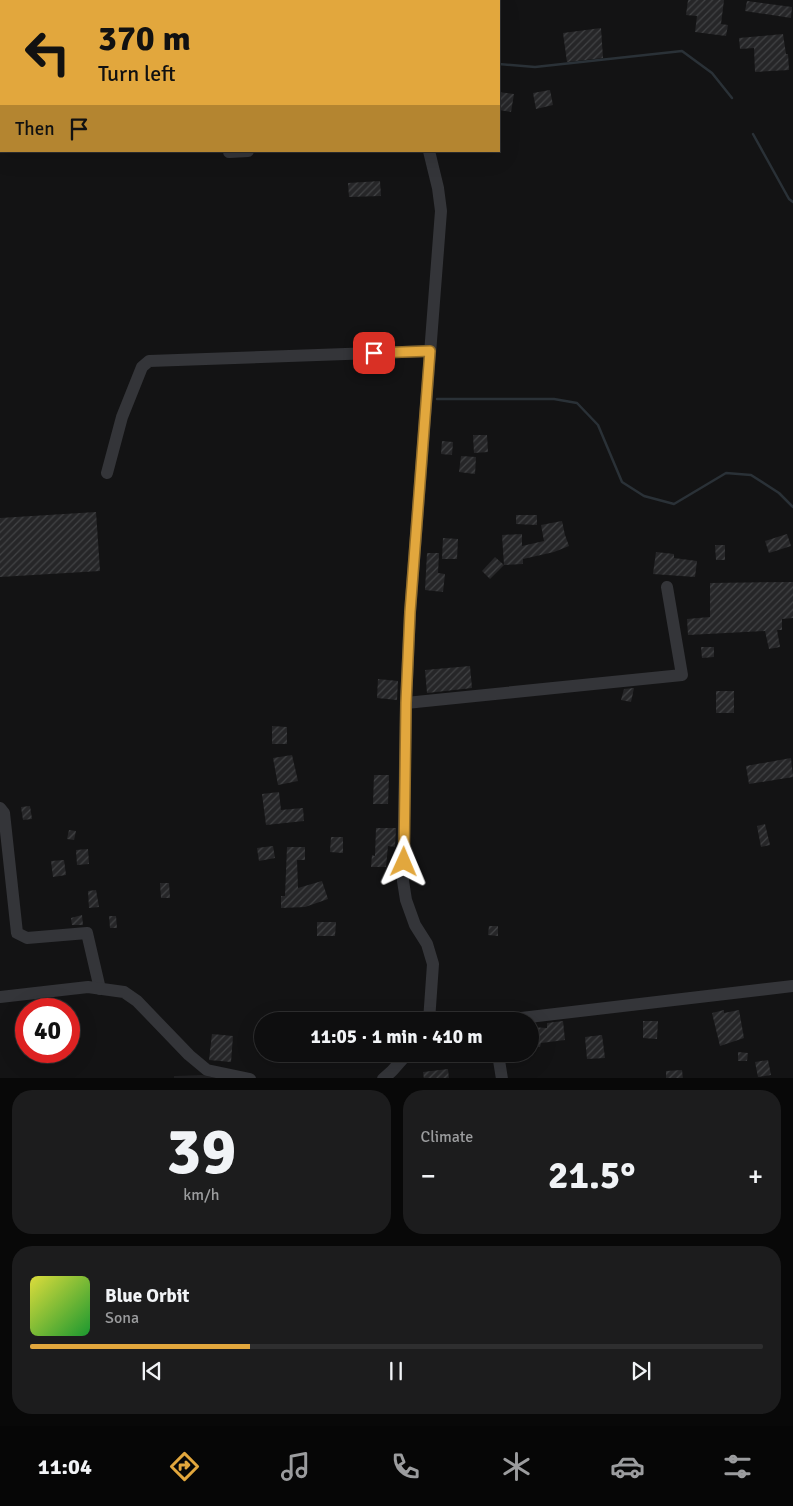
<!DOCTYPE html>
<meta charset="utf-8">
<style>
:root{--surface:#0e0e0f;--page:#1c1c1d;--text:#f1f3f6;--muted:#9b9c9e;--line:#2e2e2f;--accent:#e2a73d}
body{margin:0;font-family:Signika,sans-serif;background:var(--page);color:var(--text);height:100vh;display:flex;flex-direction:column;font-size:19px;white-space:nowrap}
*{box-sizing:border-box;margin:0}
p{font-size:16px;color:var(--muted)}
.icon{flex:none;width:28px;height:28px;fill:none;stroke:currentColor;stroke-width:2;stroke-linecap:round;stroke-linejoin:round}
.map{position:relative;height:1078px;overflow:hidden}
.sheet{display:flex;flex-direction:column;gap:12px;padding:12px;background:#080808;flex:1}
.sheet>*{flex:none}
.guide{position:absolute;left:0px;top:0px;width:500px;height:152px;box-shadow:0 5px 20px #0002,0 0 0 1px var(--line);background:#e2a73d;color:#111;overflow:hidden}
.speed{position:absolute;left:15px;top:998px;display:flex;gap:10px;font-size:25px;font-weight:700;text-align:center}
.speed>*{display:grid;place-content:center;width:65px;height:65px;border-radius:50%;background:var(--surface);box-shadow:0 5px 20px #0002,0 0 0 1px var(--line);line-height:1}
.speed .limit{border:8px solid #d22;background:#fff;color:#111}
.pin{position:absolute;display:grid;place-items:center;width:42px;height:42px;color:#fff;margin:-21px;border-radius:10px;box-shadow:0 2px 8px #0006}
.me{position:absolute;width:55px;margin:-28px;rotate:1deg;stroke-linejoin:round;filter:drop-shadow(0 0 4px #0008)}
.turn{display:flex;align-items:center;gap:18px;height:105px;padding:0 15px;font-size:22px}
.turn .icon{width:65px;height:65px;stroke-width:2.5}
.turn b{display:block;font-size:35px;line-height:42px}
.then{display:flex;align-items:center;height:48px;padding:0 15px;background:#0003;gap:10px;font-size:19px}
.big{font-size:38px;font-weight:700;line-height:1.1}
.sheet .tile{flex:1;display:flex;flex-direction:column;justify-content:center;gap:8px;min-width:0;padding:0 18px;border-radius:20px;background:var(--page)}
.sheet .dial{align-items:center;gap:0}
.dial b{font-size:65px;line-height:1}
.song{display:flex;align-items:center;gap:15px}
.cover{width:60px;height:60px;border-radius:8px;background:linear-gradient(135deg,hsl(60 70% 55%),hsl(130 70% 35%))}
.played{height:5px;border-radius:2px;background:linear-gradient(90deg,var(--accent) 30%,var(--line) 30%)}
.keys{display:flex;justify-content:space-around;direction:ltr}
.heat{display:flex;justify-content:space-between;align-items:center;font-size:28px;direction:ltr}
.sheet .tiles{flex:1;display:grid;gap:12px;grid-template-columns:1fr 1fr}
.tile:last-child{grid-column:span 2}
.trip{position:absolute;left:254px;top:1012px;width:285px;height:50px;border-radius:25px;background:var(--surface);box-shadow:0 5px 20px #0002,0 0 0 1px var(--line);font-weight:700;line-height:50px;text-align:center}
.tabs{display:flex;height:80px;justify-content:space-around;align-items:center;background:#060606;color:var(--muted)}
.tabs .icon{width:35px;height:35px}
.tabs .current{color:var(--accent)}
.tabs b{font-size:22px;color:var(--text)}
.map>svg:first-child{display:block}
.built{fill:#1f1f21}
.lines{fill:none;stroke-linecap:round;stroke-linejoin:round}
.stream{stroke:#2a3137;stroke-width:2.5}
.building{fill:url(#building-hatch)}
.minor{stroke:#343539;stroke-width:12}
.route-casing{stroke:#936d28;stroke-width:12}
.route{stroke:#e2a73d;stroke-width:9}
</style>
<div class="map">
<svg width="793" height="1079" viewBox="0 0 793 1079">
<defs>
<pattern id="building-hatch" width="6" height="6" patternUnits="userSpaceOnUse" patternTransform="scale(1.25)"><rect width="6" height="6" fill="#262628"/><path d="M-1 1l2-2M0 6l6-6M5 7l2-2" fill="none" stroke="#424345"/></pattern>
</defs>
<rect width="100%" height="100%" fill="#131314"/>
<path class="built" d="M202 1075 218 1078H174V1076Z"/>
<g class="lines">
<g class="stream">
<path d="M499 64 535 67 682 51 712 73 732 98"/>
<path d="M753 134 789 199 793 202"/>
<path d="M437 399H554L577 403 598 425 622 482 644 496 674 504 726 473 751 475 779 493 793 507"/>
</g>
</g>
<g class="building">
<path d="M688 0H724L721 24 728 25 726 36 695 32 697 16 686 15Z"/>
<path d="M747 1 792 7 791 18 745 11Z"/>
<path d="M601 28 603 58 567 62 563 33Z"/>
<path d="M783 34 786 54H788L789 70 755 72 754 48 740 49 739 38Z"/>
<path d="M550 90 553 105 536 109 533 93Z"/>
<path d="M499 92 514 94 511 112 499 110Z"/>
<path d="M380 181 381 196 349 197 348 183Z"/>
<path d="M473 435H487L488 452 474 453Z"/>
<path d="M442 441 453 442 452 455 441 454Z"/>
<path d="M461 456 476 457 475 474 459 472Z"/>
<path d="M96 512 100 571 0 577V518Z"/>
<path d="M516 515H537V525L516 524Z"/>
<path d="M562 521 565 535 569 546 554 552 523 559V564L504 565 502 535 522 534V546L544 541 541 525Z"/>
<path d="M787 534 791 546 769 553 765 541Z"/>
<path d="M443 538 458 539 457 559H442Z"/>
<path d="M715 545H725V560H716Z"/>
<path d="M656 552 674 554V558L697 561 695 577 653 574Z"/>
<path d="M427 553H439L438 573 445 574 443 592 425 590Z"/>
<path d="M495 557 504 565 490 579 482 571Z"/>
<path d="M793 582V618L782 619V630H777L780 647 769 649 765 631 688 635 687 619 710 617V583Z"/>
<path d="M701 647H714V657L702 658Z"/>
<path d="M470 666 472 688 427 693 425 670Z"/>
<path d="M378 679 398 681 397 700 377 698Z"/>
<path d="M634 688 631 702 621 700 624 689Z"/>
<rect x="716" y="691" width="18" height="22"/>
<path d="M272 726 287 727V744H272Z"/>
<path d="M292 755 298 781 278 785 273 758Z"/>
<path d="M791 758 793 777 749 784 746 766Z"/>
<path d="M374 775H389L388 804H373Z"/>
<path d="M279 792 281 810 303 808 304 821 266 825 262 794Z"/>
<path d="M30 806 32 819 23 820 21 807Z"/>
<path d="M765 824 770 845 761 847 757 826Z"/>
<path d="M376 828H396L395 847 388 846 386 867H371L372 855 375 856Z"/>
<path d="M69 830 76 831 74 840 67 839Z"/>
<path d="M331 837H343V853L330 852Z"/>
<path d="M273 846 275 858 259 861 257 848Z"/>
<path d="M287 847H305V860H297L298 888 322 881 328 899 305 907 281 908V896H285Z"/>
<path d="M88 849 89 864 77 865 76 850Z"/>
<path d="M64 860 66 875 53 877 51 861Z"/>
<path d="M160 883H169L170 898H161Z"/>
<path d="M96 890 99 907 89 908 88 891Z"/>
<path d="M82 915 83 925H72L71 918Z"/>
<path d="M109 916H116L117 928H110Z"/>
<path d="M317 922H336L335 936H317Z"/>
<path d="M489 926H498V936L488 935Z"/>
<path d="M724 1010V1013L739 1010 744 1038 720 1046 712 1013Z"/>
<path d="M563 1021 565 1040 541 1043 540 1047H530L531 1027 547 1028V1023Z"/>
<path d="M643 1021H658L657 1039 643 1038Z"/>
<path d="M212 1034 233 1036 231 1062 209 1060Z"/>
<path d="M602 1035 605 1058 587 1059 585 1037Z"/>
<path d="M738 1052 748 1053 747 1061H738Z"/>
<path d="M768 1060 771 1075 758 1077 755 1062Z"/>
<path d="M448 1069 449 1079H424L423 1072Z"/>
<path d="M682 1070 683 1079H666V1071Z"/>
</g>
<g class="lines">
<g class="minor">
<path d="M416 1 417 0"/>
<path d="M0 99H1"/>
<path d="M429 151 438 188 441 211 410 613 406 703 403 881 406 900 415 925 427 944 433 964 429 1021"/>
<path d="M229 152 248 151"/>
<path d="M107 473 122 417 142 367 149 361 430 351"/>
<path d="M406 703 682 675 667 587"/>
<path d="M0 808 4 813 17 933 27 938 87 933 100 989"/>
<path d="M0 997 88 987 124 992 137 1001 189 1055 207 1070 250 1079"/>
<path d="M495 1021 793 986"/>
<path d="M498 1054 502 1079"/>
<path d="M383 1079 392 1071 407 1054"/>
</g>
</g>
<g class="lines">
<defs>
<path id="route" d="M374 353 430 351 410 612 406 703 404 862"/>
</defs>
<use href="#route" class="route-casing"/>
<use href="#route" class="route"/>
</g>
</svg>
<div class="speed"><div class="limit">40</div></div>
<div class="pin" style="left:374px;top:353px;background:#d93025"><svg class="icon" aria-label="arrive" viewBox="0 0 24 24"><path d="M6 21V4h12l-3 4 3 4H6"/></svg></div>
<svg class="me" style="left:404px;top:862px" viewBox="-20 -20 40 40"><path d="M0-17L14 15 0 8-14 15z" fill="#e2a73d" stroke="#fff" stroke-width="4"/></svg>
<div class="trip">11:05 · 1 min · 410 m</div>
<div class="guide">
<div class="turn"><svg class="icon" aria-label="left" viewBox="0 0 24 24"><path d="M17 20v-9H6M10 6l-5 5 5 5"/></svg><div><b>370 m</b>Turn left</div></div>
<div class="then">Then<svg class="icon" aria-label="arrive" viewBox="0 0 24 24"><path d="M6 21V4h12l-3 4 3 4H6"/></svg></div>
</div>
</div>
<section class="sheet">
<div class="tiles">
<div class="tile dial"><b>39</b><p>km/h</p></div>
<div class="tile"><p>Climate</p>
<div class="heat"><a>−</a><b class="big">21.5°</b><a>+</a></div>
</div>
<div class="tile">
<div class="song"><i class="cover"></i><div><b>Blue Orbit</b><p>Sona</p></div></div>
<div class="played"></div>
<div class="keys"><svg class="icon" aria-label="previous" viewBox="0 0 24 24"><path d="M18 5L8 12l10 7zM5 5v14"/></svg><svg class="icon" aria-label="pause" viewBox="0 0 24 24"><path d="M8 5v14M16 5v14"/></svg><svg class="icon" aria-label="next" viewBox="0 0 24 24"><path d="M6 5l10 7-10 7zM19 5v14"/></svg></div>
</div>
</div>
</section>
<nav class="tabs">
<b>11:04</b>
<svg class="icon current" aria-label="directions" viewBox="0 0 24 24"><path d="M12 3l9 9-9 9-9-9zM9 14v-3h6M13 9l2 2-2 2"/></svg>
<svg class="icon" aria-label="music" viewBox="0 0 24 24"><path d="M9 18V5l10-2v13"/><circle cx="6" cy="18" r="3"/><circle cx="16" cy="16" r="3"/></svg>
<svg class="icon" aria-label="phone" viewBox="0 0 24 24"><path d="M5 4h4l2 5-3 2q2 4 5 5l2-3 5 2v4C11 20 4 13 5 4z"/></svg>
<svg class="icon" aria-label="climate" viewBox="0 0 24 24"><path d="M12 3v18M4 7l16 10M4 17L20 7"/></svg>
<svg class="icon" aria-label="car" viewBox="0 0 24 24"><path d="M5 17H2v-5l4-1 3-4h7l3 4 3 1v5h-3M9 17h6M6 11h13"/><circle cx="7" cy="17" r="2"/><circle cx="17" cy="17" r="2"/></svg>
<svg class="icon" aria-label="filters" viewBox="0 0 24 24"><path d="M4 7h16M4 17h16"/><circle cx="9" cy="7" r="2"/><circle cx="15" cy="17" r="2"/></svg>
</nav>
